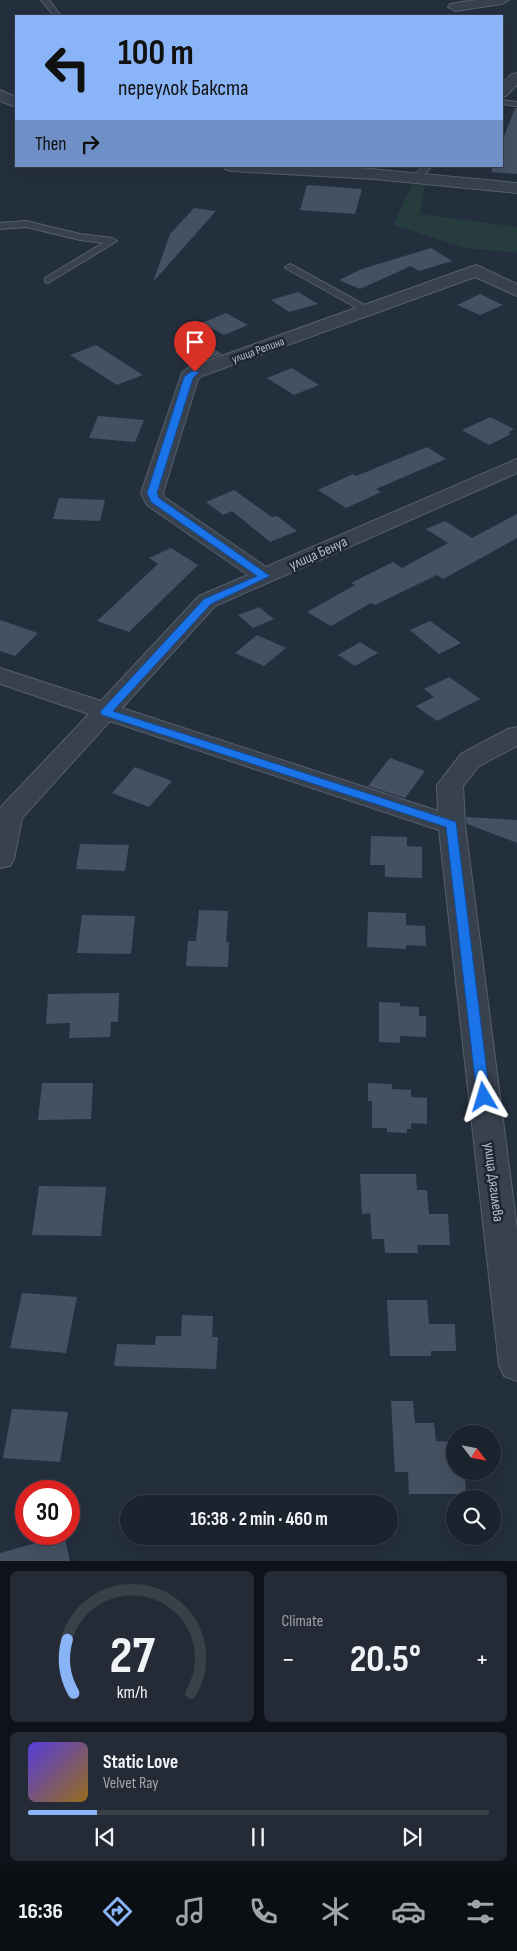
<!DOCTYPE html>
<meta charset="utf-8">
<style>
:root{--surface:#1b232e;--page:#242b36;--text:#f1f3f6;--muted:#a0a4aa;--line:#39404a;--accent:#8ab4f8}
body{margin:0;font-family:"Sofia Sans Condensed",sans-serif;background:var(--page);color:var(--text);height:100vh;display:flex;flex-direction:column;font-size:19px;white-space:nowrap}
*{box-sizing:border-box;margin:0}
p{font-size:16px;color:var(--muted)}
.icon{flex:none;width:28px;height:28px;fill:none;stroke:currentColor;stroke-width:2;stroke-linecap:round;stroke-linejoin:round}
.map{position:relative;height:1561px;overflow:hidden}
.sheet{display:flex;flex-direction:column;gap:10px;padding:10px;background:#0f1319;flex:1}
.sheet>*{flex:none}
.guide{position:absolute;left:15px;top:15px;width:488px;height:152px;border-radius:0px;box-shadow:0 5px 20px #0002,0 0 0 1px var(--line);background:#8ab4f8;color:#111;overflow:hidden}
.needle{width:32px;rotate:122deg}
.controls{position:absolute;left:446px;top:1425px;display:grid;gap:10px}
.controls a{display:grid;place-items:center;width:55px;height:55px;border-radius:50%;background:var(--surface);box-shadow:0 5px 20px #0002,0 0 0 1px var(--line);font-size:25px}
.speed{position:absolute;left:15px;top:1480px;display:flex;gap:10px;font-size:25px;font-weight:700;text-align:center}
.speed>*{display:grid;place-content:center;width:65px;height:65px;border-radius:50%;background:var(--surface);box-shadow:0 5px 20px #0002,0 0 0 1px var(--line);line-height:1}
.speed .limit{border:8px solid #d22;background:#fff;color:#111}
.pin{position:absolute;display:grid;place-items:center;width:42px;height:42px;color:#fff;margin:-51px -21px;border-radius:50% 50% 50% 0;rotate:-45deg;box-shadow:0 0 5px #0007}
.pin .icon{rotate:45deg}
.me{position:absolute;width:55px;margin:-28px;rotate:353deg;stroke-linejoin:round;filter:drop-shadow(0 0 4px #0008)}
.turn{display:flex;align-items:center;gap:18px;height:105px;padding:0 20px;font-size:22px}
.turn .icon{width:65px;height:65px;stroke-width:2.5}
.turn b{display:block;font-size:35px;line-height:42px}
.then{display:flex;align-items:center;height:48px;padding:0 20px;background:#0003;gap:10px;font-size:19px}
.big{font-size:38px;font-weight:700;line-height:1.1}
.sheet .widget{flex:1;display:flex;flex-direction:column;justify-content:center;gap:8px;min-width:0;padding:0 18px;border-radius:8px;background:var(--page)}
.sheet .dial{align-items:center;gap:0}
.dial svg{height:130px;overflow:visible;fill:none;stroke:var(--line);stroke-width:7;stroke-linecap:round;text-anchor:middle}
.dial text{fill:var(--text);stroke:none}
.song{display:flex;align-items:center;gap:15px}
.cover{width:60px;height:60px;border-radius:8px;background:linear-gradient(135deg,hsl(250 70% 55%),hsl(40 70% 35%))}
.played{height:5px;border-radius:2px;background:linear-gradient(90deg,var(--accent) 15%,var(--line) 15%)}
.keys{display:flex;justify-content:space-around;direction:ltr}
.heat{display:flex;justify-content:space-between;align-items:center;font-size:28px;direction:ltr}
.sheet .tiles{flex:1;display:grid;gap:10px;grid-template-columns:1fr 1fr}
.widget:last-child{grid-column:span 2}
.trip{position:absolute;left:120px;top:1495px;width:278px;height:50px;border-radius:25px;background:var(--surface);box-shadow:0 5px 20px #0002,0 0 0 1px var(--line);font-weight:700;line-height:50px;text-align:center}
.tab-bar{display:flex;height:80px;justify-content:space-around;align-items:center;background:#0b0e12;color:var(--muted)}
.tab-bar .icon{width:35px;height:35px}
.tab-bar .current{color:var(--accent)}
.tab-bar b{font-size:22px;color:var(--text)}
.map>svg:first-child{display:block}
.green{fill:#263c3f}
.building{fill:#455162}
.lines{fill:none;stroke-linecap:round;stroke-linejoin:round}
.service-casing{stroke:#565f6c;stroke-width:2}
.minor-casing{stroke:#565f6c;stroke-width:2}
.service{fill:#38414e;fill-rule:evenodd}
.minor{fill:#38414e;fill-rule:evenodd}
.route{fill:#1a73e8;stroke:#114b97}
.labels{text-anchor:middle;stroke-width:5;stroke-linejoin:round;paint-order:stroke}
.far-street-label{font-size:12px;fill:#b4bcc9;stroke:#1d2633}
.street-label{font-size:15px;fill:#b4bcc9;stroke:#1d2633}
</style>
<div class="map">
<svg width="517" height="1561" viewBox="0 0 517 1561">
<rect width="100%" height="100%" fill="#242f3e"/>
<path class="green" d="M412 184 425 185 420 214 517 227V253L466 248 393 225Z"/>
<g class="building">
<path d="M515 108H517V174L491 172 493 166H501V144Z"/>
<path d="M307 185 362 189 355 214 300 210Z"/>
<path d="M194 208 216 211 153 282 170 234Z"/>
<path d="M431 248 452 261 419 271 411 266 360 289 339 280 362 269Z"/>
<path d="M298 292 318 304 289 312 271 300Z"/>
<path d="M480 294 503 305 480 315 457 305Z"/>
<path d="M226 313 248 325 224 335 202 323Z"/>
<path d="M203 342 222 354 193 364 174 352Z"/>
<path d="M96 345 143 375 117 385 70 355Z"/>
<path d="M292 368 298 372 319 385 294 395 267 378Z"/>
<path d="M98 416 110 417 144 420 135 442 89 438Z"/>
<path d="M490 417 514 429 508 432 511 434 489 445 462 430Z"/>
<path d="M427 447 446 459 376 489 381 492 346 508 318 490 353 474 356 476Z"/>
<path d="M234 490 272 517 277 516 297 531 270 542 232 511 223 515 206 502Z"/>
<path d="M59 498 105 500 100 521 53 519Z"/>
<path d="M517 514V538L443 579 437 575 375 605 371 603 331 626 307 612 355 585 351 583 393 562 402 568 448 543 426 529 445 521 472 538Z"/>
<path d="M171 548 198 565 129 632 97 621 158 564 149 558Z"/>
<path d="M259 607 274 619 253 628 238 615Z"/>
<path d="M0 620 38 633 15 656 0 651Z"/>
<path d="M430 621 461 643 439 654 410 630Z"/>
<path d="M257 635 286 648 264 666 235 653Z"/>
<path d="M360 642 378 653 355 666 338 655Z"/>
<path d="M449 677 480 699 437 721 416 706 434 697 424 689Z"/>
<path d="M390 758 425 771 405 798 368 786Z"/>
<path d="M135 767 172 781 149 807 112 793Z"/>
<path d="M466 817 517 820V843L467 824Z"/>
<path d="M371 836 407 837V846L422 847V878L385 877V865H370Z"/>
<path d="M80 844 129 845 125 871 76 869Z"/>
<path d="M199 910 228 911 226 942H229L228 967 186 966 188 941H196Z"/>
<path d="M368 912 406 913V925L425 926 426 946 406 945V949L367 947Z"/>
<path d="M82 915 135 916 131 954 77 953Z"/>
<path d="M119 993 118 1022H111L110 1037 69 1038 70 1023 46 1024 48 994Z"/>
<path d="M379 1002 400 1003V1006L419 1007V1016H426V1037L400 1036V1043L379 1042Z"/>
<path d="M42 1083H93L91 1119 38 1120Z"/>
<path d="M368 1083 392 1084V1089L411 1090V1097L427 1098V1124L411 1123V1129H407V1133L387 1132V1128H372V1101H368Z"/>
<path d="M360 1174H416L417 1190H427L429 1214H448L450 1245H417L418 1253H385L384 1239H372L370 1213 362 1214Z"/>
<path d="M39 1186 106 1187 101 1236 32 1235Z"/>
<path d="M22 1293 77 1297 66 1353 10 1348Z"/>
<path d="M387 1300H427L429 1324H455L456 1351H431V1356H390Z"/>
<path d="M182 1315 213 1316 212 1337H218L216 1369 114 1366 117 1344 155 1345 156 1336H181Z"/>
<path d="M391 1401H413L415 1423H434L436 1441 455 1442V1471H465L466 1494H409L408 1472H395Z"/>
<path d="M12 1409 68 1412 60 1462 3 1458Z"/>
<path d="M64 1535 70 1561H0V1553Z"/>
</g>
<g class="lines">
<defs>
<g id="service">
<path d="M41 0H49L61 16H54Z"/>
<path d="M501 100 517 102V106L501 104Z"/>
<path d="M423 166H432L421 178H415L414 176Z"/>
<path d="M26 221 80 234 112 238 117 241 48 283 45 282V278L103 243 80 240 26 227 0 229V223Z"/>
<path d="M290 264 370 308 372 310 370 312H364L287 269 285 267Z"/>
</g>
<g id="minor">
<path d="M475 0H509L502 4 455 11 448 7 450 4Z"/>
<path d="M517 73V85L506 96 501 97V84L512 74Z"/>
<path d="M0 90 16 97V107L0 101Z"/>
<path d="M223 166H339L517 183V193L374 179 231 171 225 169Z"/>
<path d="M476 265 517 284V296L475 277 202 376 198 379 163 493 164 497 266 567 517 459V473L215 606 122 708 438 811 437 785 461 754 508 729 517 727V746L479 766 463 786 465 825 517 1229V1381L504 1376 499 1365 439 830 110 721 22 818 14 859 10 866 0 868V808L89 714 0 684V668L101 701 199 596 248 575 147 505 141 493 182 373 188 368Z"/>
</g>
</defs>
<use href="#service" class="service-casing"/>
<use href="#minor" class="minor-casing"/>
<use href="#service" class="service"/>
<use href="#minor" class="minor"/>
</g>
<path class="route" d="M192 371 199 372 193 378 157 493 159 498 270 576 211 604 113 711 456 822 490 1097 488 1101 484 1102 479 1101 477 1097 446 827 102 715 100 712 204 599 257 576 151 502 147 493 184 377Z"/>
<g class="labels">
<g class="far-street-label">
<text transform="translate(258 350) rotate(-20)" y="4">улица Репина</text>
</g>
<g class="street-label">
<text transform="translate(318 553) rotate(-24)" y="5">улица Бенуа</text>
<text transform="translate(494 1182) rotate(83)" y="5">улица Дягилева</text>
</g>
</g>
</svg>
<div class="controls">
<a><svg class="needle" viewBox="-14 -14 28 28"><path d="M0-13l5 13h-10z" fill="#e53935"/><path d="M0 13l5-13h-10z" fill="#a0a4aa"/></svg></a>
<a><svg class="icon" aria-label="search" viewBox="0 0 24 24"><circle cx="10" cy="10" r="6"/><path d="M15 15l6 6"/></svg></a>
</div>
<div class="speed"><div class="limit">30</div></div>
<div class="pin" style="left:195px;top:372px;background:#d93025"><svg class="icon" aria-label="arrive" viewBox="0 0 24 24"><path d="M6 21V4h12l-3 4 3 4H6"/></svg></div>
<svg class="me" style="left:484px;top:1097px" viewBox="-20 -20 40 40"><path d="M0-17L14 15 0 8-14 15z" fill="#1a73e8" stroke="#fff" stroke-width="4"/></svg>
<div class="trip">16:38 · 2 min · 460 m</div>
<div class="guide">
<div class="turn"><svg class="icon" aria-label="left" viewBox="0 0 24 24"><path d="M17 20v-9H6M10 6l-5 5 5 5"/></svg><div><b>100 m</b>переулок Бакста</div></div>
<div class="then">Then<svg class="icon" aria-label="right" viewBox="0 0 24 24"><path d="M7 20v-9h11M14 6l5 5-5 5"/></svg></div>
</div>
</div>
<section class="sheet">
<div class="tiles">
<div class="widget dial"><svg viewBox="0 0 100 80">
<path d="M14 69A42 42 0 1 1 86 69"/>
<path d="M14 69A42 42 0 0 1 10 36" stroke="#8ab4f8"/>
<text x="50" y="56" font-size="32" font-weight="700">27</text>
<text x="50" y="72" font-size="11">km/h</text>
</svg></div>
<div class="widget"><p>Climate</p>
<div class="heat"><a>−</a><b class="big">20.5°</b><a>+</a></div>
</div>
<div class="widget">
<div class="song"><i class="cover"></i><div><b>Static Love</b><p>Velvet Ray</p></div></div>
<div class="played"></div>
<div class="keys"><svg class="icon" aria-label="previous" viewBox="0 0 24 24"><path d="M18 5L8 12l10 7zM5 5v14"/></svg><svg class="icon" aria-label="pause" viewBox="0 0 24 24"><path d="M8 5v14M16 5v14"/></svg><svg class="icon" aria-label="next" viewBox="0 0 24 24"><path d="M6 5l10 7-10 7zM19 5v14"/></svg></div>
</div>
</div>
</section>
<nav class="tab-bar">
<b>16:36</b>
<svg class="icon current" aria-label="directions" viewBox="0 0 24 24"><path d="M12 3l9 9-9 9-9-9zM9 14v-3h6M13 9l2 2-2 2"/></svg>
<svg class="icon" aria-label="music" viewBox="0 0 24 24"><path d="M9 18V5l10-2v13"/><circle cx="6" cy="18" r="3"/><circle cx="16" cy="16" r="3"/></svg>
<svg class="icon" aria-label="phone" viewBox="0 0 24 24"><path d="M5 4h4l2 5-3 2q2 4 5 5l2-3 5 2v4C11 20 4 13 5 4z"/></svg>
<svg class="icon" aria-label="climate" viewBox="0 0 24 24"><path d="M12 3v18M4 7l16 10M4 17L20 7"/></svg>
<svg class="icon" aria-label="car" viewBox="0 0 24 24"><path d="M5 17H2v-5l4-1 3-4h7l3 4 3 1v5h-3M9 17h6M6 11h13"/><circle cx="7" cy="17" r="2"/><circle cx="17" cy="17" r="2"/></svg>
<svg class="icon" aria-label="filters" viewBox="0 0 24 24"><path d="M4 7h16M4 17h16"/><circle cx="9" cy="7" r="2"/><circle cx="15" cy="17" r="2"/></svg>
</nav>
